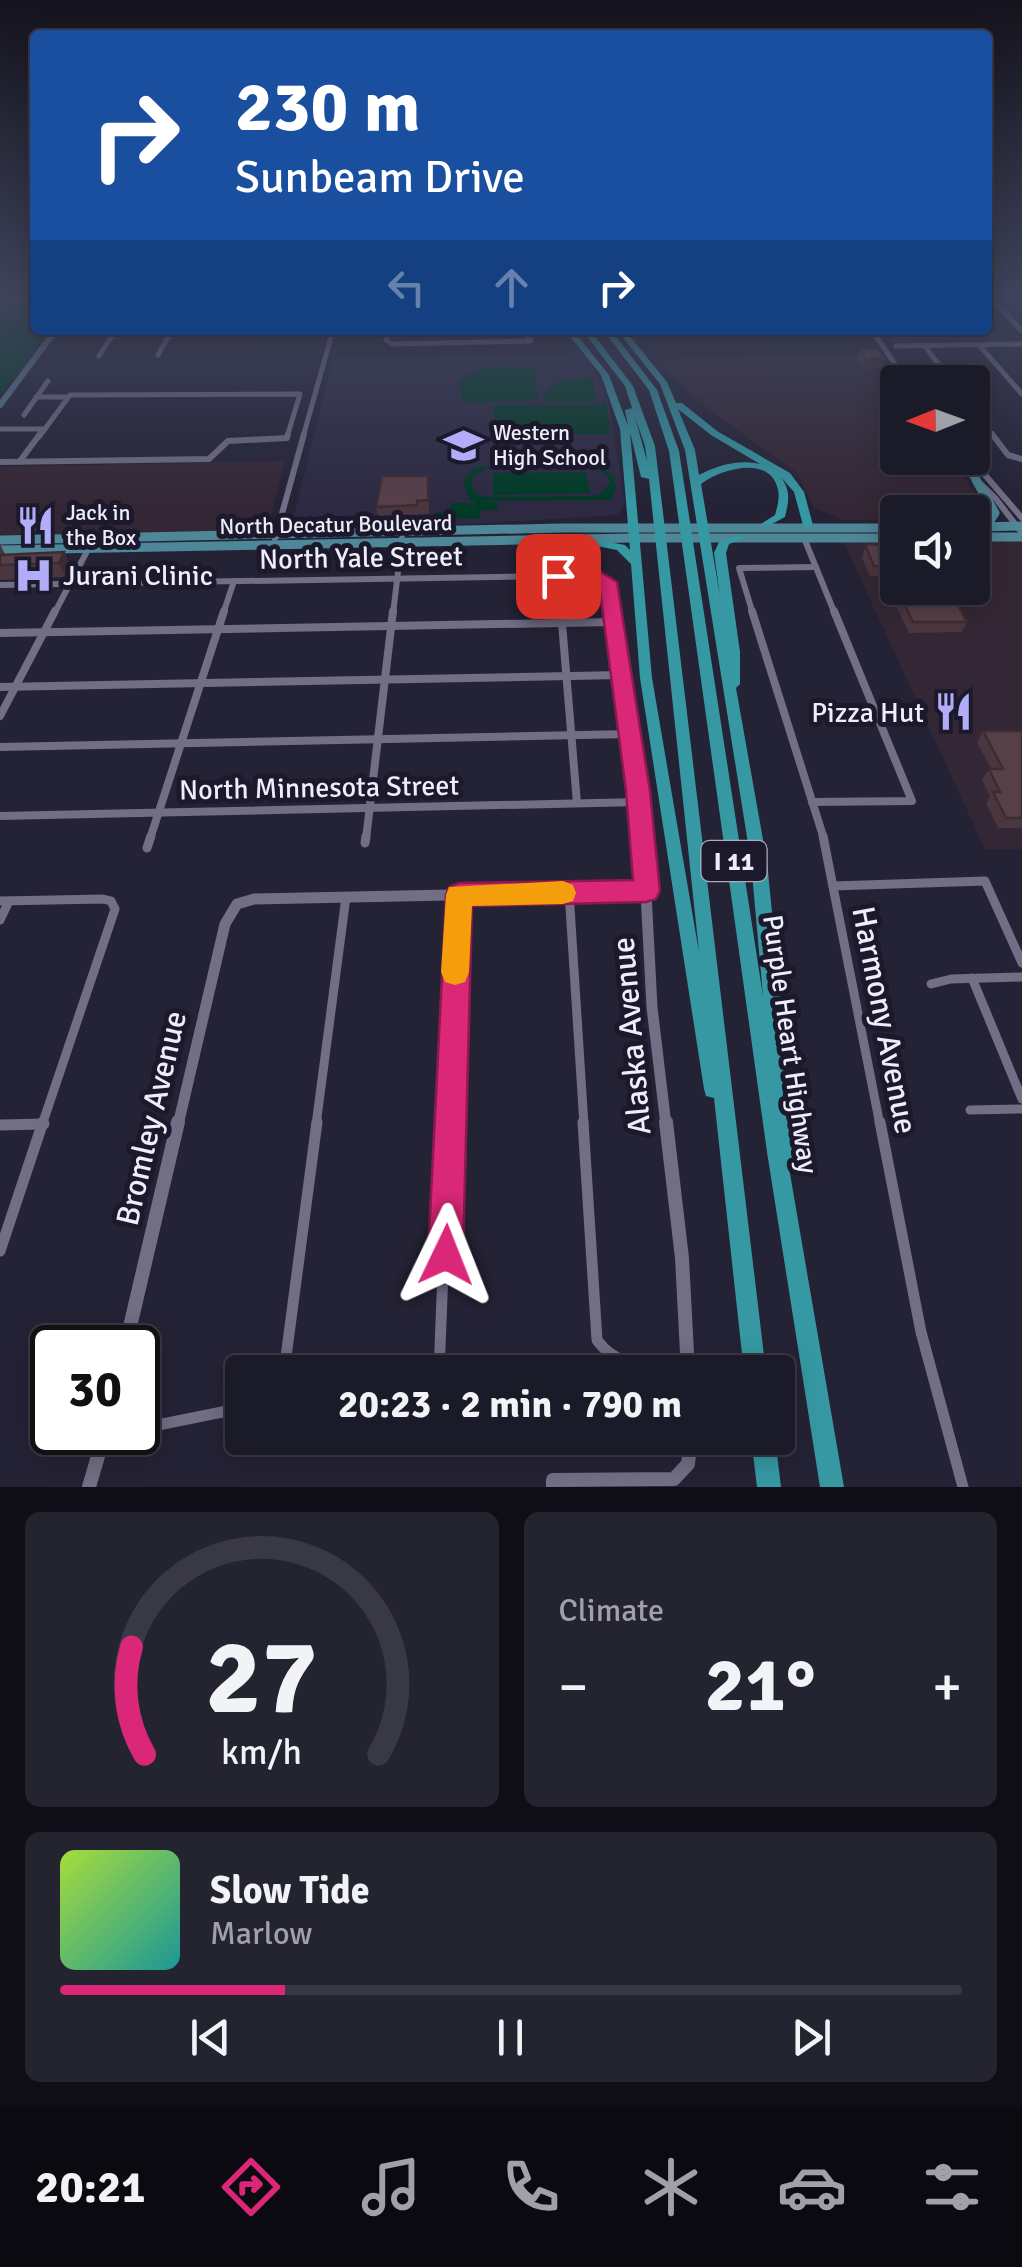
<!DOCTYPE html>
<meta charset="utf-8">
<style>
:root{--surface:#1b1a28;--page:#242330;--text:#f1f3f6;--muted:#a0a1a8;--line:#393845;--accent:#db2777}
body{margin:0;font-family:Signika,sans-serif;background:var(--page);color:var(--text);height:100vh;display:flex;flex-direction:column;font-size:38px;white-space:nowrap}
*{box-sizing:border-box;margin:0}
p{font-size:32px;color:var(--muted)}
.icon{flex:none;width:55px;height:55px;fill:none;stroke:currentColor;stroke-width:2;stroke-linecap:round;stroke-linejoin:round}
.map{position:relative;height:1487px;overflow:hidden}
.side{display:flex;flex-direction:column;gap:25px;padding:25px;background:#0f0e16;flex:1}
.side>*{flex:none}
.guide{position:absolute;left:30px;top:30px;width:962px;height:305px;border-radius:10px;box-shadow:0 5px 25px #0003,0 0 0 2px var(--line);background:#1a4fa0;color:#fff;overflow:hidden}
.needle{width:65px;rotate:269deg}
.controls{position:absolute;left:880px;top:365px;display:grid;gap:20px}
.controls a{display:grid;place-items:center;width:110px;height:110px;border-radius:10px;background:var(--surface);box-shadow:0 5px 25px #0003,0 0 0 2px var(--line);font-size:50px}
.speed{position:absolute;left:30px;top:1325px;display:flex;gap:20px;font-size:50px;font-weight:700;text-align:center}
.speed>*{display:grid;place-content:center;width:130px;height:130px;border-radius:50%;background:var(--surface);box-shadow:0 5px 25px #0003,0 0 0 2px var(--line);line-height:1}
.speed .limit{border:5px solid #111;border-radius:15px;background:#fff;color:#111}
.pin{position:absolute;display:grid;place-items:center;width:85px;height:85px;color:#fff;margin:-42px;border-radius:20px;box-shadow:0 5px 15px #0006}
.me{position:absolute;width:110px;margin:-55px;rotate:2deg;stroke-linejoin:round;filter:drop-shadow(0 0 8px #0008)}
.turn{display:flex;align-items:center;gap:35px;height:210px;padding:0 40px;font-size:45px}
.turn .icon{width:130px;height:130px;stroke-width:2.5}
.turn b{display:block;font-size:70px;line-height:85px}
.lanes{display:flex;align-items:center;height:95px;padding:0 40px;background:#0003;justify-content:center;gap:50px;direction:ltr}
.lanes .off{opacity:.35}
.big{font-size:75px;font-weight:800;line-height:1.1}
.side .tile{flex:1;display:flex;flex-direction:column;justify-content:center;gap:15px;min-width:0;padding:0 35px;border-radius:15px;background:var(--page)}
.side .dial{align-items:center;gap:0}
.dial svg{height:260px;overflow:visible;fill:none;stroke:var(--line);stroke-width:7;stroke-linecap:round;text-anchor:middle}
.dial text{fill:var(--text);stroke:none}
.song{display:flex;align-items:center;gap:30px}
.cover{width:120px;height:120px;border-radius:15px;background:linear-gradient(135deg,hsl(80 70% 55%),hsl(180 70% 35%))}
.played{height:10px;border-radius:5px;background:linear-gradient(90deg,var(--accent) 25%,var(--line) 25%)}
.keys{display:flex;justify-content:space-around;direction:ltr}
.heat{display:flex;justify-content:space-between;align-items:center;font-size:55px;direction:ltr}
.side .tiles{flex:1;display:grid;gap:25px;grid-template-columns:1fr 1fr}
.tile:last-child{grid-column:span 2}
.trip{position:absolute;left:225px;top:1355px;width:570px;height:100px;border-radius:10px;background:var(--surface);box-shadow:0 5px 25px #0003,0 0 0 2px var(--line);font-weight:800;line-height:100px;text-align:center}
.menu{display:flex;height:160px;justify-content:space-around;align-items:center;background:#0b0a10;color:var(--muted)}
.menu .icon{width:70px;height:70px}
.menu .active{color:var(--accent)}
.menu b{font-size:45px;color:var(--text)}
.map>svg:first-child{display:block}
.commercial{fill:#342735}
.built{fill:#2d2943}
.green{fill:#003b26;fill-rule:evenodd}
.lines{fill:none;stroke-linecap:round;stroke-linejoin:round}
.minor-far4{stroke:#716e85;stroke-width:5}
.minor-far3{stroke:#716e85;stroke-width:6}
.minor-far2{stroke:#716e85;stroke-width:8}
.minor-far1{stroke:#716e85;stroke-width:9}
.minor{stroke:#716e85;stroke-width:11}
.tertiary-far4{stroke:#716e85;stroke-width:5}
.tertiary-far3{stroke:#716e85;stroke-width:6}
.tertiary-far2{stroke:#716e85;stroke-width:9}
.tertiary-far1{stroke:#716e85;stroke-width:11}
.tertiary{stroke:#716e85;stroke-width:14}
.secondary{stroke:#5f7b8e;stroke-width:6}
.primary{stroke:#4e8797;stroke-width:9}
.motorway{fill:#3698a3;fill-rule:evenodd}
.wall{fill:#4a363e}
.shaded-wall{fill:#3c2c32}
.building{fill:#563f48;stroke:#3c2c32;stroke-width:2.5}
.route{fill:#db2777;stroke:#8e194d;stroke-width:2.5}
.slow{fill:#f59e0b}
.labels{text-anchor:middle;stroke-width:10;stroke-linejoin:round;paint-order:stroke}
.far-poi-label{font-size:22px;fill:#eeedfa;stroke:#1b192b;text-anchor:start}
.far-street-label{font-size:22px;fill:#eeedfa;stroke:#1b192b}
.shield{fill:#1b192b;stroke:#afadbc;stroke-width:2.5}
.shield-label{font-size:25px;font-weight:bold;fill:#eeedfa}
.street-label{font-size:28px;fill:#eeedfa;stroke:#1b192b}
.poi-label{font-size:28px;fill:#eeedfa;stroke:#1b192b;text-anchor:start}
.near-street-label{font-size:32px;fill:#eeedfa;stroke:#1b192b}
</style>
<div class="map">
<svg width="1022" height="1487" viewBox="0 0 1022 1487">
<rect width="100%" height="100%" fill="#242235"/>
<g class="commercial">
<path d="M881 355 899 382 898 458H949L989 511 986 517 973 520 972 512H898L897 520H844L814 508 797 473 712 412 655 358Z"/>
<path d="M285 461 269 526 263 531 0 535V467Z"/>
<path d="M973 541H1022V849H985L844 543 897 542 898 588H972Z"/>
</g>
<g class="built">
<path d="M988 323 1004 342 894 343 885 330H988Z"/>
<path d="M579 352 590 361 608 399 625 503 619 515 452 525 291 527 333 358 555 356Z"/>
</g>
<g class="green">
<path d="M0 296H35V330H49L0 395Z"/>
<path d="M534 367 538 400 462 403 460 381C478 361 510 367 534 367Z"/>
<path d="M592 377 596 399 593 402H544L546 390 561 381Z"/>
<path d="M606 401 611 434 494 435V405H593Z"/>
<path d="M595 464 614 476 616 488 611 500 479 501 497 503 498 510H480L479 519H457V511L456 519 435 520V512L450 511V503H472L474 511 475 502 470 501 463 482 475 467ZM594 468 606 474 610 483 600 494 591 496 485 497 475 492 471 482 475 474 486 469Z"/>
<path d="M586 472 590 493 493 495V473Z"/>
</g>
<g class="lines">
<g class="minor-far4">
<path d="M989 296 1022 331"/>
<path d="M388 330 386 340 392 344 531 341 523 330"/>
<path d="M924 345 952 382"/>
<path d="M979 345 1022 394"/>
<path d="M896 346 1022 344"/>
<path d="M158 355 172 330"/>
<path d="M99 356 116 330"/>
<path d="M36 397H66"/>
<path d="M972 409 994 437"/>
<path d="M24 415 48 381"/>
<path d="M0 429H43"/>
<path d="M39 437 70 395 300 394 287 437"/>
</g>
<g class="minor-far3">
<path d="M992 434 1008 455 1022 459"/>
<path d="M20 461 40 434"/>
<path d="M0 462 209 459 228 441 287 438 288 434"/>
<path d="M804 538 835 614"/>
<path d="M0 585 558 576 561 614"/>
<path d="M54 614 94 538"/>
<path d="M223 614 234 581"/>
<path d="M393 614 402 538"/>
<path d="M753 614 739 568 816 567"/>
</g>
<g class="minor-far2">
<path d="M561 611 577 803"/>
<path d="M752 611 824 839"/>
<path d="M0 633 614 622"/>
<path d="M0 687 621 675"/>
<path d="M0 716 55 611"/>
<path d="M0 747 630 734"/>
<path d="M812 802 912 801 834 611"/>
<path d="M0 816 640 802"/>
<path d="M150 839 224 611"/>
<path d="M366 839 393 611"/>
</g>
<g class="minor-far1">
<path d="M823 836 880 1125"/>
<path d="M365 843 366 836"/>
<path d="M147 848 151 836"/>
<path d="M833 886 985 881 1022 963"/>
<path d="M569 892 584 1125"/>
<path d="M0 901 103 899 111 901 115 909 42 1125"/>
<path d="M0 920 9 901"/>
<path d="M972 978 1022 1099"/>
<path d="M931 984 951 979 1022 977"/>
<path d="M970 1110 1022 1109"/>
<path d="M12 1125 44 1124"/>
<path d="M316 1125 346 897"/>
<path d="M449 1125 459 895"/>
</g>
<g class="minor">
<path d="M583 1122 597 1340C620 1372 653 1363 688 1366"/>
<path d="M880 1122 921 1332 963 1487"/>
<path d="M0 1125 44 1124"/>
<path d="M0 1251 43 1122"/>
<path d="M284 1372 317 1122"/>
<path d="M439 1372 449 1122"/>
<path d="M138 1429 242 1408"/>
<path d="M104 1436 121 1432"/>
</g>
<g class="tertiary-far4">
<path d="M872 330 907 382"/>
<path d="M303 437 333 330"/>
</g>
<g class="tertiary-far3">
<path d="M961 458 985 475 1022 518"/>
<path d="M962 460 963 467 996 499 1022 533"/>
<path d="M275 539 304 434"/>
<path d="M555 540 558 576H599L608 583 612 614"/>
</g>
<path class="tertiary-far2" d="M612 611 643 839"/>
<g class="tertiary-far1">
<path d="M643 836 652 1007 666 1125"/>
<path d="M178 1125 225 924 237 904 254 899 646 891"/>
</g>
<g class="tertiary">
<path d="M666 1122 682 1258 688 1372"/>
<path d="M125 1348 178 1122"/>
<path d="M89 1487 105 1432"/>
<path d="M553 1487V1480L674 1479 688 1464 691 1438"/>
</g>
<path class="secondary" d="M0 405 56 330"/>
<g class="primary">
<path d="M972 526 989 522 995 513 976 480"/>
<path d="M981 527 1022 526"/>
<path d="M972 537H1022"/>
<path d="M0 540 561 528H898"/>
<path d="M0 550 633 538H898"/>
</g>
<g class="motorway">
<path d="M565 330H573L609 375 628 426 625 410 632 408 625 386 582 330H590L633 386 655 446 766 1372H744L714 1098 706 1096 704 1089 640 678 631 564 617 550 582 543 577 540 582 537 625 545 630 550 620 429 601 375ZM635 417 645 446 647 461ZM630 432 641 477 649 479 699 952 652 678Z"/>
<path d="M603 330H611L657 390 679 451 763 996 751 862 685 450 660 384 617 330H625L667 382 676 403H682L717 431 790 473 804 492 813 525 808 528 803 525 794 492 780 476C791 490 789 500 785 517L766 527 761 524 775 515C777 508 780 498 778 490 771 454 720 469 701 484L720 596 714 553 719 542 739 535 744 538 729 544 726 553 740 652V684L736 688 767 862 796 1153 793 1160 788 1162 844 1487H820L767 1152 669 451 649 390ZM678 409 711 435 760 464C739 459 718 465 699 475L695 450Z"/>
<path d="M751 1438H775L781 1487H757Z"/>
</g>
</g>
<g class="wall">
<path d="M860 349 881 367 864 369 857 358Z"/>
<path d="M428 476 429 514 418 515V519L378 521 376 507Z"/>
<path d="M41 513 44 520 39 530H28L25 523Z"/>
<path d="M0 544 5 554 64 552 71 566 65 577 0 580Z"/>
<path d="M866 544 898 562V571L895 576H870L862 558Z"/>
<path d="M897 589 967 622 962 632 909 633 893 600Z"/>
<path d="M983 731H1022V828H998L986 803 990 797 982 780 989 769H991L977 742Z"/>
</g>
<g class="shaded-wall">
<path d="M884 357 881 367 864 369 866 360Z"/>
<path d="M41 513 44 520 39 530 35 523Z"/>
<path d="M64 552 71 566 65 577 59 563Z"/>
</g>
<g class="building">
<path d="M860 349 879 350 884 357 866 360Z"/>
<path d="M382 476H428V500L417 501V505L376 507Z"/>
<path d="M41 513 35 523H25L30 514Z"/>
<path d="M866 544 889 545 898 562V566H874L866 547Z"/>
<path d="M64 552 59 563 0 565V555Z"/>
<path d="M897 589H949L967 622H913Z"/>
<path d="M983 731H1022V818H1006L993 792H1000L989 769H1003Z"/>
</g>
<linearGradient id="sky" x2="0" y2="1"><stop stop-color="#14131d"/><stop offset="0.59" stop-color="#3f445c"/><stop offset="1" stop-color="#3f445c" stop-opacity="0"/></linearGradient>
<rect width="1022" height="504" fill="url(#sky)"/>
<path class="route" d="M598 570 617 582 650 791 660 891 656 899 646 902 472 906 463 1255 458 1267 446 1272 433 1267 428 1255 446 895 449 887 459 883 633 880 626 791 599 584 558 582 549 576 558 570Z"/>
<path class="slow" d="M563 881 573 885 576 893 573 901 563 904 472 906 469 972 465 982 455 985 445 982 441 972 446 895 449 887Z"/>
<defs>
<symbol id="school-bare" viewBox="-9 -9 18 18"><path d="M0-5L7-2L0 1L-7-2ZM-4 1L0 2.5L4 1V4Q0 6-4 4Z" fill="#b3adf9" stroke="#1b192b" stroke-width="2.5" paint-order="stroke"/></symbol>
<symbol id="restaurant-bare" viewBox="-9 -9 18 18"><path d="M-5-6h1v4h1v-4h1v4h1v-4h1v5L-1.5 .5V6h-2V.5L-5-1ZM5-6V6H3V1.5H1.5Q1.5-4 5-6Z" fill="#b3adf9" stroke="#1b192b" stroke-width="2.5" paint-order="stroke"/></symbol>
<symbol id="hospital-bare" viewBox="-9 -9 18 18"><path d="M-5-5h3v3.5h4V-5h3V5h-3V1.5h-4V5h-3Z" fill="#b3adf9" stroke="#1b192b" stroke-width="2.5" paint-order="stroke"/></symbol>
</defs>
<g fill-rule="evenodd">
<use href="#school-bare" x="436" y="418" width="55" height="55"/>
<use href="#restaurant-bare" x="8" y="498" width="55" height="55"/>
<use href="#hospital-bare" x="6" y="548" width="55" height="55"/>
<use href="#restaurant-bare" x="926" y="684" width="55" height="55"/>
</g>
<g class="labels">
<g class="far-poi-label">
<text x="493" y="440">Western<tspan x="493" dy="25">High School</tspan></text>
<text x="66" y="520">Jack in<tspan x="66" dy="25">the Box</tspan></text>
</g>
<g class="far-street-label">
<text transform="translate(336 524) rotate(-1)" y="8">North Decatur Boulevard</text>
</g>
<rect class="shield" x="701.5" y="841" width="65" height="40" rx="8"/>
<g class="shield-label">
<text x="734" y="870">I 11</text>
</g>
<g class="street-label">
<text transform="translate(361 557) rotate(-1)" y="10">North Yale Street</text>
<text transform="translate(319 787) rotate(-1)" y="10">North Minnesota Street</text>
<text transform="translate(791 1044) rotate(82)" y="10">Purple Heart Highway</text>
</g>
<g class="poi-label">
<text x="63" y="585">Jurani Clinic</text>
<text x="924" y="722" text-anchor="end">Pizza Hut</text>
</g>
<g class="near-street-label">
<text transform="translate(885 1020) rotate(79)" y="11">Harmony Avenue</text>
<text transform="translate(631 1036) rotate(-95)" y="11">Alaska Avenue</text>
<text transform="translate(151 1118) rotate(-77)" y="11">Bromley Avenue</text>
</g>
</g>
</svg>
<div class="controls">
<a><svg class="needle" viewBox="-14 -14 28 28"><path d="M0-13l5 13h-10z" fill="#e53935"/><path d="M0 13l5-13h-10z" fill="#a0a1a8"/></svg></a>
<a><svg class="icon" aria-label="sound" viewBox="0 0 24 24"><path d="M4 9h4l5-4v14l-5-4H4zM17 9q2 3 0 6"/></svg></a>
</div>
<div class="speed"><div class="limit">30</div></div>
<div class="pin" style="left:558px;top:576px;background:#d93025"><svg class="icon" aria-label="arrive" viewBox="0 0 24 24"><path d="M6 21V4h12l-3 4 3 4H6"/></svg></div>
<svg class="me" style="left:446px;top:1255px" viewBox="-20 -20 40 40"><path d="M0-17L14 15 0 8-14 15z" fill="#db2777" stroke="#fff" stroke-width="4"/></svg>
<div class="trip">20:23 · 2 min · 790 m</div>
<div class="guide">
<div class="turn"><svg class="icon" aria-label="right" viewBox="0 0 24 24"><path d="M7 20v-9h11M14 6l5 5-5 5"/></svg><div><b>230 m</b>Sunbeam Drive</div></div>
<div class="lanes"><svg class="icon off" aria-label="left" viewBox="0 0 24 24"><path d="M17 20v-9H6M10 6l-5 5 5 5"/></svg><svg class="icon off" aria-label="ahead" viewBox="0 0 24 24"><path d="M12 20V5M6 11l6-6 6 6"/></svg><svg class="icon" aria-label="right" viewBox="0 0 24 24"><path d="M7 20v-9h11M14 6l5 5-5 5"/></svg></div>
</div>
</div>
<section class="side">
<div class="tiles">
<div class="tile dial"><svg viewBox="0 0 100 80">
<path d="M14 69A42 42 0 1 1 86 69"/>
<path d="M14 69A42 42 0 0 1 10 36" stroke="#db2777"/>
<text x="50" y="56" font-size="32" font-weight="700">27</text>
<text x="50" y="72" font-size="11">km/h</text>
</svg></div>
<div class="tile"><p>Climate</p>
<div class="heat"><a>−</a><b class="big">21°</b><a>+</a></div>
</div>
<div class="tile">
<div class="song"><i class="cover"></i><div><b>Slow Tide</b><p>Marlow</p></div></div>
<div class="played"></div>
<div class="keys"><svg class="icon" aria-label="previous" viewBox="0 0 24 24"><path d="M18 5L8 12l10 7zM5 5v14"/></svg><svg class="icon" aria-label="pause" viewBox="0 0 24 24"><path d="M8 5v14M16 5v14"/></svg><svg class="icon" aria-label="next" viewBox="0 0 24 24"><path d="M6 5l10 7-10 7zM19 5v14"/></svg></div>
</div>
</div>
</section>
<nav class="menu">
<b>20:21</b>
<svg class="icon active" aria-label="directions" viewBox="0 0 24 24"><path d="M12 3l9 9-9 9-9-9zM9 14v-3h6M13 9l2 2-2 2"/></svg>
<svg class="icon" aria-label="music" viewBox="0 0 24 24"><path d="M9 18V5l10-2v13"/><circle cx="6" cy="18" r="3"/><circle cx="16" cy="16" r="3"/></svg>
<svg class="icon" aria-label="phone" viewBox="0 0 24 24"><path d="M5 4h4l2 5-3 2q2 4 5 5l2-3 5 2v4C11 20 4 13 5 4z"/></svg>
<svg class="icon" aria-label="climate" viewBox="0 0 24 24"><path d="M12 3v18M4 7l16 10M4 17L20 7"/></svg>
<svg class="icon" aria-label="car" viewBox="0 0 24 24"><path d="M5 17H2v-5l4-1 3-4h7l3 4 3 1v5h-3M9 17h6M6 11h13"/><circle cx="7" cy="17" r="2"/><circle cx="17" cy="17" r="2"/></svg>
<svg class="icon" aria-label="filters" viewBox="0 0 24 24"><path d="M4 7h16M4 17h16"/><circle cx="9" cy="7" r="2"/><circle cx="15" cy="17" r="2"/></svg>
</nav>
